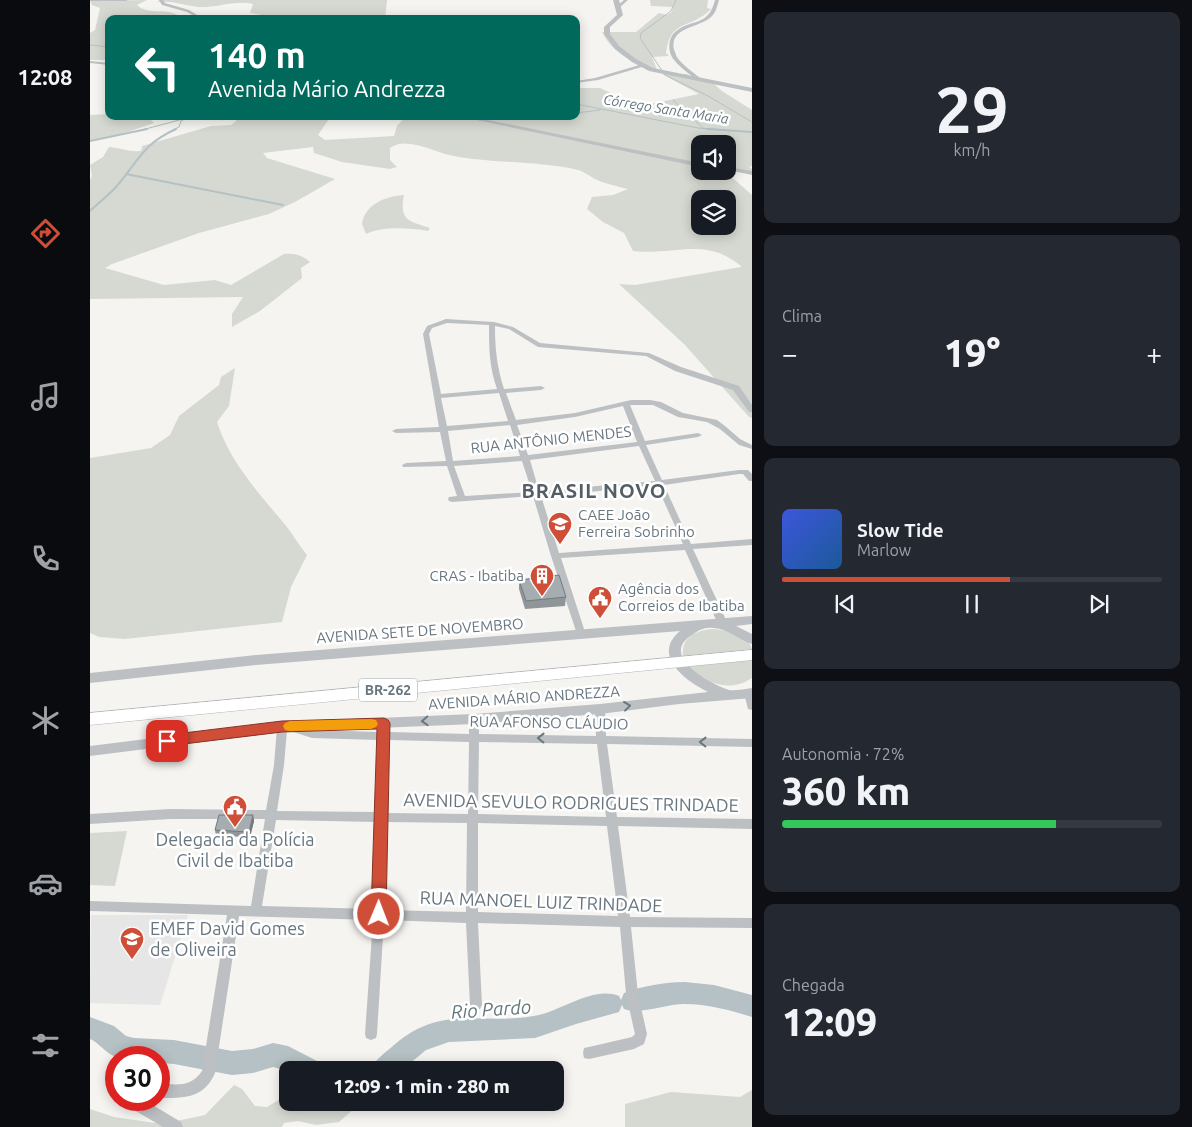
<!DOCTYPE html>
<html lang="pt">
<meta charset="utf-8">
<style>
:root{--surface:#171b24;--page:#242831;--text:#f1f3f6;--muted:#9ea1a6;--line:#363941;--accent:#cf4e37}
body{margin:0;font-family:Ubuntu,sans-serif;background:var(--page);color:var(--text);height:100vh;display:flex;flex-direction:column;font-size:19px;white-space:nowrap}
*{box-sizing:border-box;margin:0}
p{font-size:16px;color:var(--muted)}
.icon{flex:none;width:28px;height:28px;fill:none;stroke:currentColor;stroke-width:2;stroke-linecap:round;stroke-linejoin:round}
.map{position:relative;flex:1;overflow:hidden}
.sheet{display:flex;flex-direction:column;gap:12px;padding:12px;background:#0d0f14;width:440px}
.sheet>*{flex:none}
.guide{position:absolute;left:15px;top:15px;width:475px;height:105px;border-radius:10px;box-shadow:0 2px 12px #0003;background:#00695c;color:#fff;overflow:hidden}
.buttons{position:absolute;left:601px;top:135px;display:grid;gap:10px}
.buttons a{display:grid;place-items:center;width:45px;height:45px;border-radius:10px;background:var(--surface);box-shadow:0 2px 12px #0003;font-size:25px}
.speed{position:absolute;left:15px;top:1046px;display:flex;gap:10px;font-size:25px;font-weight:700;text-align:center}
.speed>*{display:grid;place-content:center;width:65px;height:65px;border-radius:50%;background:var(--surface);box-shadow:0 2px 12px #0003;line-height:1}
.speed .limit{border:8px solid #d22;background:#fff;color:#111}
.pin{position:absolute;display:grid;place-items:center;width:42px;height:42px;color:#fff;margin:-21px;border-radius:10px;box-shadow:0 2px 8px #0006}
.me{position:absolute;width:55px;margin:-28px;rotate:1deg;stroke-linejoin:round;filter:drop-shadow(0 0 4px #0008)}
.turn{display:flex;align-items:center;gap:18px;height:105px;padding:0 20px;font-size:22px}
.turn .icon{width:65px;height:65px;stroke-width:2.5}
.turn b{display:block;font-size:35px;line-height:42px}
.big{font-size:38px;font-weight:800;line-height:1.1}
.sheet .widget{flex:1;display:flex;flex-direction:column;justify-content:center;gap:8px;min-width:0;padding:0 18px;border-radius:10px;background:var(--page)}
.sheet .dial{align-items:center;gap:0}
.dial b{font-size:65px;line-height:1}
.song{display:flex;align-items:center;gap:15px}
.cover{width:60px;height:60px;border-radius:8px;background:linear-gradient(135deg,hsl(230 70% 55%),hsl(210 70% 35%))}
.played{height:5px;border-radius:2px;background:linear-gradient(90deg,var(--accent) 60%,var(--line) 60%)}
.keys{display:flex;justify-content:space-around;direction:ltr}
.heat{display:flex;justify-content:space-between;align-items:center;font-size:28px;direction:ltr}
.charge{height:8px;border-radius:4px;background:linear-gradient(90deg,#34c759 72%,var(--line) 0)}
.trip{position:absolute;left:189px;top:1061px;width:285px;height:50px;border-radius:10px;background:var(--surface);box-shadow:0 2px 12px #0003;font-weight:800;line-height:50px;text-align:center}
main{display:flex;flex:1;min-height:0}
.tabs{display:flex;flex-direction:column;width:90px;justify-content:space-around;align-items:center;background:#090b0e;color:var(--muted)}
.tabs .icon{width:35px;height:35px}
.tabs .selected{color:var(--accent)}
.tabs b{font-size:22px;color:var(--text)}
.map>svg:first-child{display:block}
.built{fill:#e5e6e5}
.green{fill:#d5d9d1;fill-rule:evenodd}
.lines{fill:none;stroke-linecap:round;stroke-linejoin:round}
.stream-far1{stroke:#b5c1c4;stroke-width:1}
.stream{stroke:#b5c1c4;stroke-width:2}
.river{fill:#b5c1c4;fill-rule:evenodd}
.trunk-casing{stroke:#b0b3b6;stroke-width:1}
.minor{fill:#bcc0c3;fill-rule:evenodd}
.tertiary{fill:#bcc0c3;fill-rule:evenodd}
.trunk{fill:#fff;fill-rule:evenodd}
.wall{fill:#8f9598}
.shaded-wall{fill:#74797c}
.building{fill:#a6adb1;stroke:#74797c}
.oneway{stroke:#67767f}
.route{fill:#cf4e37;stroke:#873324}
.slow{fill:#f59e0b}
.labels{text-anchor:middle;stroke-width:5;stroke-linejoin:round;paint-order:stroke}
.far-water-label{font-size:14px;font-style:italic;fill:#63777c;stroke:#fff}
.shield{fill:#fff;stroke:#959fa5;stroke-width:1}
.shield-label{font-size:14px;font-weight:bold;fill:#67767f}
.street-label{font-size:15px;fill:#67767f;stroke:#fff}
.poi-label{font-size:15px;fill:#67767f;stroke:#fff;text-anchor:start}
.near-street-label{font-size:18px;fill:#67767f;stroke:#fff}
.near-poi-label{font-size:18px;fill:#67767f;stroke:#fff}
.near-water-label{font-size:19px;font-style:italic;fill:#63777c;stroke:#fff}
.district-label{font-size:20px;font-weight:bold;letter-spacing:1px;fill:#545f65;stroke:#fff}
</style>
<main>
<nav class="tabs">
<b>12:08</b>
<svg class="icon selected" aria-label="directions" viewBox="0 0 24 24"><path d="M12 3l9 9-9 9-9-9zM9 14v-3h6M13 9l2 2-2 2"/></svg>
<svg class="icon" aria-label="music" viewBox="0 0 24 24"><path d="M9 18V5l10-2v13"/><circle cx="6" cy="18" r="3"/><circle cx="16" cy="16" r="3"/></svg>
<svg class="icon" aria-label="phone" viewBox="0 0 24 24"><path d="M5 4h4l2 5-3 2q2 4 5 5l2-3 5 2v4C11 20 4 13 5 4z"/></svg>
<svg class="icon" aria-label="climate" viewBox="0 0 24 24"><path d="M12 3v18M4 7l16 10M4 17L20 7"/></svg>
<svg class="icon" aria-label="car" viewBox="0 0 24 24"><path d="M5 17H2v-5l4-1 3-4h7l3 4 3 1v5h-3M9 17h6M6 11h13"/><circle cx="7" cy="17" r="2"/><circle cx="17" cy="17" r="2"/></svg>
<svg class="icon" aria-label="filters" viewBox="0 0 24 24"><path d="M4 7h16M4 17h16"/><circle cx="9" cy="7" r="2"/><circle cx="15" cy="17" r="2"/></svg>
</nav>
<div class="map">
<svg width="662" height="1127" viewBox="0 0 662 1127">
<rect width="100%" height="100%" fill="#f5f4f1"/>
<path class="built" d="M1 915H98L70 1005 0 1003Z"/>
<g class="green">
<path d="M57 0 47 5C59 17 80 5 92 19H19V60H0V33L5 30 10 8 2 5 0 1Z"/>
<path d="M70 0H297L295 19H196L160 13 163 4C146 0 130 7 114 7 98 7 84 0 67 2Z"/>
<path d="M560 0H618L617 8 621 9C601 30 580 18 576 53L579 56 562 57 567 70C545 64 523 54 512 32H546L569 13 577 15 582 12 583 7 561 6Z"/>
<path d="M572 74H597L602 78 624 84 632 91 662 110V166L659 167 662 169V172L639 169 637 173 662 195V418L659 417 595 345 529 284 545 285 651 267V266C615 236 584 256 543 251L534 233 513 222 497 209 502 197 523 195 538 189C527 186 515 184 505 179 499 176 495 172 488 170 445 160 401 164 359 155 343 151 316 136 300 148V160L307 167 300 169 252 162 224 153 223 147 173 153 177 158 245 179 205 202 179 214 109 233 22 264 15 268 74 285 125 280 141 285 194 254C205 253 212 255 220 262L211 268 212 278 170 311 142 327V314L153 297 0 299V180L2 176 0 165 13 157 19 147C32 148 38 152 51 151L52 146 121 126 141 125 146 121V116H241L228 135 235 140 304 136 307 126 316 116H486V88H510L550 106 609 94ZM610 144H638V171H610ZM610 199H638V226H610Z"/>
<path d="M19 114V116H57L64 123 23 137 0 141V115Z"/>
<path d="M314 195C309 221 319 221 340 228L338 231C319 228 293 226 276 234L272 224C275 204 296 196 314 195Z"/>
<path d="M145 368 139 406 127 422C139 460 166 490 192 521 201 531 208 544 217 555L201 587 192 622 35 639 9 637 0 633V458L61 448 80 435 89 416 129 385 131 377Z"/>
<path d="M623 629C636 630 658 635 662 649L593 656C591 637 606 630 623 629Z"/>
<path d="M662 660V678C638 694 616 682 597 666Z"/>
<path d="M37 831 25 886 0 885V833Z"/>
<path d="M144 1085 152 1089 165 1106 177 1107 197 1095 198 1102 246 1103 255 1107H266L249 1122 226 1125 208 1121 194 1123 192 1127H0V1109L24 1117 72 1124 115 1115Z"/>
<path d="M662 1090V1127H535V1104L581 1092 650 1097Z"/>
</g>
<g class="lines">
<g class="stream-far1">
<path d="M586 0 581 11 551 33 550 38 575 75 618 96 662 122"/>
<path d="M53 16 55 19"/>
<path d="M0 45 19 47"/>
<path d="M583 100 613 128"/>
<path d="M486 104 608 128 633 130"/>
<path d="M486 113 510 110"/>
<path d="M52 130 93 119"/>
<path d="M83 130 89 127 91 121 100 116"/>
</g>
<g class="stream">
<path d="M617 129 662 132"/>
<path d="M0 141 57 129"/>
<path d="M36 174 193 205"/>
<path d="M0 211C8 203 18 196 26 187 49 161 51 145 86 129"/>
</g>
<g class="river">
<path d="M595 982 624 985 662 995V1017C640 1010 617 1004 594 1004 576 1004 549 1015 534 1009L532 1005 529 1012 486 1024 445 1038 359 1042 336 1050 312 1070H281C285 1059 295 1053 304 1045 354 1002 394 1027 449 1015 474 1009 504 986 529 996L531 1000 534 993C553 986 574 982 595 982Z"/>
<path d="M0 1017 24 1026 36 1036 44 1038 84 1040 142 1051 163 1049 183 1043 198 1046 227 1061 230 1070 198 1071 183 1067 163 1073 142 1075 84 1064 69 1063V1058C55 1058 32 1062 20 1054 12 1049 9 1043 0 1039Z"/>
</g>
<defs>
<path id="trunk" d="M662 650V660L0 725V713Z"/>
</defs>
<use href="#trunk" class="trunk-casing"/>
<g class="minor">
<path d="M0 0H38L36 1H0Z"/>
<path d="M69 0H73L75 3 99 10 114 19H109L97 12 72 5Z"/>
<path d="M534 0H538L529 8H527V6Z"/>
<path d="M625 0H629C627 6 626 13 621 17 609 28 579 27 584 50 585 51 586 56 587 57 592 65 603 72 610 78V79L608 80C602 77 585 63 582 57 578 50 578 38 585 32 601 18 618 28 625 0Z"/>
<path d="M0 61 19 63V65L0 63Z"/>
<path d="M553 64 555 66 508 80 486 83V81L505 78Z"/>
<path d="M367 116H378L610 163V167Z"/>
<path d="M638 167 662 171V175L638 170Z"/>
<path d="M356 319 404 322 423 327 450 343 559 353 591 367 649 386 662 405V412H659L643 390 585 371 556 356 448 347 419 329 405 326C405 349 407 367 414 389L451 386 455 388 451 390 416 393 426 420 485 413 541 400H560L571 402 593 413 627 420 635 426 650 439 662 445V449L649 445 630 429 617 422 588 417 563 405H540L555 441 608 433 612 435 608 437 556 445 572 480 649 470H658L662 474V481H659L653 474H649L574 485 601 544 662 539V545L603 549 637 622 635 624H629L627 622 595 550 471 558 496 635 494 637H488L461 556 443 496 362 502 359 501 358 499 359 497 367 496 357 466 313 467 312 465 316 463 356 461 350 432 306 433 302 431 306 429 349 427 333 334 337 326ZM357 323 399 325C399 349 399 366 407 389L351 394 339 334 342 328ZM409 393 418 421 357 426 351 398ZM533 406 547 442 438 455 427 425 485 417ZM420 425 430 456 363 461 358 431ZM549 446 565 481 449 491 440 460ZM432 461 442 492 375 496 364 466ZM567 486 593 544 469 553 451 496Z"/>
<path d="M659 689 662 690V710L658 709 654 693 656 690Z"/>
<path d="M510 705 514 706 515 709 516 736 662 739V747L517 744 527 817 662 819V829L528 826 540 917 662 918V928L541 927 548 994 557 1034 554 1044 544 1049 499 1059 494 1058 493 1053 494 1048 499 1047 542 1037 545 1034 536 994 530 927 388 923 392 1005 390 1009 386 1011 382 1009 380 1005 376 923 294 920 287 1034 286 1038 281 1040 276 1038 275 1034 283 920 149 916 125 1073C114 1099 93 1098 69 1098V1084C88 1084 100 1088 112 1071L137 915 0 911V901L161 906 175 819H80L0 824V814L80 809 176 810 184 765 187 727 188 724 192 723 196 724 197 726 201 724 222 730 289 732 290 720 294 719 298 720 299 723V732L379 734V719L380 716 384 715 388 716 389 719V734L506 736 505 709 506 706ZM197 730 222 738 288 740 286 812 187 811 194 765ZM299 740 379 742 378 814 297 813ZM389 742 507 744 516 817 388 814ZM186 820 286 822 283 909 172 906ZM297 822 377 823 376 912 295 910ZM388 823 517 826 528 916 388 912Z"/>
<path d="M42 1100H56V1101L91 1122 93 1127H73L44 1110Z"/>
</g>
<g class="tertiary">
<path d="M523 0H529L533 15 520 27V34L529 46 546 59 563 68 662 88V92L559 71 542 62 525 49 514 34V27L527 15Z"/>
<path d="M662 616V624L646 626 662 634V644C649 640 637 628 623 628 614 627 609 630 602 635 568 656 621 684 639 690 645 691 655 689 662 688V698L589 704 510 714 384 724 192 732 0 756V746L192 722 384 714 510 704 618 692C595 681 561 655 590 631L166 665 0 683V673L166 655Z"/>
</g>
<use href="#trunk" class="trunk"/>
</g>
<g class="wall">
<path d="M429 580 476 597 475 606 435 609 429 589Z"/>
<path d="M163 815 164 821 160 837 126 836 125 830Z"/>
</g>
<path class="shaded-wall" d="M163 815 164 821 160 837 159 832Z"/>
<g class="building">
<path d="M469 575 476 597 436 601 429 580Z"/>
<path d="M129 815H163L159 832 125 830Z"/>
</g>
<defs><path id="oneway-chevron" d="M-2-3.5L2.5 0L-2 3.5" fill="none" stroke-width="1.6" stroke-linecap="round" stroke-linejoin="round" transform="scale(1.25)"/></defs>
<g class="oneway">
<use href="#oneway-chevron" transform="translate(537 706) rotate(-7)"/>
<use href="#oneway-chevron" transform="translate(335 721) rotate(177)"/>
<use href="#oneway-chevron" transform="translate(451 738) rotate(-179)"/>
<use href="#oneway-chevron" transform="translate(613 742) rotate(-179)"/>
</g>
<path class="route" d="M294 718 298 720 300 723 296 914 294 919 289 921 283 919 281 914 287 729 192 732 77 746 73 744 71 741 73 737 77 735 192 721Z"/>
<path class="slow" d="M281 719 286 720 288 724 286 727 281 729 200 731 195 730 193 726 195 723 200 721Z"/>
<defs>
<symbol id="school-pin" viewBox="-11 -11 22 30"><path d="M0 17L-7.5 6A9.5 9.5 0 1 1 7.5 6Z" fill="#cf4e37" stroke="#fff"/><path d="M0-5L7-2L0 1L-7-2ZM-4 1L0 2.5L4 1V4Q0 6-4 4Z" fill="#fff"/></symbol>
<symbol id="building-pin" viewBox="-11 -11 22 30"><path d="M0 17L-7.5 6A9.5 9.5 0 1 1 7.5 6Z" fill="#cf4e37" stroke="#fff"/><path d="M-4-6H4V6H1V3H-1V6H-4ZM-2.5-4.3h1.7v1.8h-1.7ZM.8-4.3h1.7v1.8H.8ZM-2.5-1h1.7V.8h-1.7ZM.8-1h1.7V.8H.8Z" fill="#fff"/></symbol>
<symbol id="civic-pin" viewBox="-11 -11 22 30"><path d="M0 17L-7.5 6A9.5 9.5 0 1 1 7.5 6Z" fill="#cf4e37" stroke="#fff"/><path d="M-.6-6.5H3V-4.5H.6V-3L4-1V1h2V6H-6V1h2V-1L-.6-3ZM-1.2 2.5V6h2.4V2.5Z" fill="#fff"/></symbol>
</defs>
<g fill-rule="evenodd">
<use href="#school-pin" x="456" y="510" width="28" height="38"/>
<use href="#building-pin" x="438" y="562" width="28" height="38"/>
<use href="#civic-pin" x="496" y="584" width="28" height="38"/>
<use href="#civic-pin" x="131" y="793" width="28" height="38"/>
<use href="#school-pin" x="28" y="925" width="28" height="38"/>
</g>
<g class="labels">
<g class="far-water-label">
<text transform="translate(576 109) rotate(9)" y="5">Córrego Santa Maria</text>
</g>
<rect class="shield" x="269" y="678.5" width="58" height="23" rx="4"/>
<g class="shield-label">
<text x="298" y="695">BR-262</text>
</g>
<g class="street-label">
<text transform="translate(461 440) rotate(-6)" y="5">RUA ANTÔNIO MENDES</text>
<text transform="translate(330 631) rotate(-4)" y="5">AVENIDA SETE DE NOVEMBRO</text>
<text transform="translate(434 698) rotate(-4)" y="5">AVENIDA MÁRIO ANDREZZA</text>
<text transform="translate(459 723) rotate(1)" y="5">RUA AFONSO CLÁUDIO</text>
</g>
<g class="poi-label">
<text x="488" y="520">CAEE João<tspan x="488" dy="17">Ferreira Sobrinho</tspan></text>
<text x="434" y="581" text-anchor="end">CRAS - Ibatiba</text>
<text x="528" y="594">Agência dos<tspan x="528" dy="17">Correios de Ibatiba</tspan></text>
</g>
<g class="near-street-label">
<text transform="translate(481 803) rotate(1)" y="6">AVENIDA SEVULO RODRIGUES TRINDADE</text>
<text transform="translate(451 902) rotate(2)" y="6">RUA MANOEL LUIZ TRINDADE</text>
</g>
<g class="near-poi-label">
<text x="145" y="846">Delegacia da Polícia<tspan x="145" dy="21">Civil de Ibatiba</tspan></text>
<text x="60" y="935" text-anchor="start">EMEF David Gomes<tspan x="60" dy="21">de Oliveira</tspan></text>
</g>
<g class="near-water-label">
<text transform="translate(401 1009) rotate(-4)" y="7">Rio Pardo</text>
</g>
<g class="district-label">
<text x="504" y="498">BRASIL NOVO</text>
</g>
</g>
</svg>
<div class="buttons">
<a><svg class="icon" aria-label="sound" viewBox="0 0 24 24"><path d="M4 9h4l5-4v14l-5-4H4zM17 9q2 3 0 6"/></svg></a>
<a><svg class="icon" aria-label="layers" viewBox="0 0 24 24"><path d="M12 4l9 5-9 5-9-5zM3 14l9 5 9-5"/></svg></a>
</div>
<div class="speed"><div class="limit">30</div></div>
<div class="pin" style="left:77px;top:741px;background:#d93025"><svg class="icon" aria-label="arrive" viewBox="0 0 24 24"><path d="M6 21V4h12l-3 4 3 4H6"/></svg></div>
<svg class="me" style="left:289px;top:914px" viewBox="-20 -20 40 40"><circle r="17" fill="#cf4e37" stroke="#fff" stroke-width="3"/><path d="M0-11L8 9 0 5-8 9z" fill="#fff"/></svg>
<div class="trip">12:09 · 1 min · 280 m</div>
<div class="guide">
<div class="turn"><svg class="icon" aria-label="left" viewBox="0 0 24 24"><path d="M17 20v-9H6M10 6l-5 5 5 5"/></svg><div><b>140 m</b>Avenida Mário Andrezza</div></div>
</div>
</div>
<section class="sheet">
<div class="widget dial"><b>29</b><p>km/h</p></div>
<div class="widget"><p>Clima</p>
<div class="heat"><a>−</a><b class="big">19°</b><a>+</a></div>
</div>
<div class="widget">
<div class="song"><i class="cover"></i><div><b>Slow Tide</b><p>Marlow</p></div></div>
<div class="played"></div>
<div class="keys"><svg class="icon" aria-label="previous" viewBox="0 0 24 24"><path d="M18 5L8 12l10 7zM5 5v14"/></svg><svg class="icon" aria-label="pause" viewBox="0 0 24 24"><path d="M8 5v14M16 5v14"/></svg><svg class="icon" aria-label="next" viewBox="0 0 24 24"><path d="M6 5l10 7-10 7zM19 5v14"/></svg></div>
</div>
<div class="widget"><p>Autonomia · 72%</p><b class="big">360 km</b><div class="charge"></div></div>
<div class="widget"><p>Chegada</p><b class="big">12:09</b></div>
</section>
</main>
